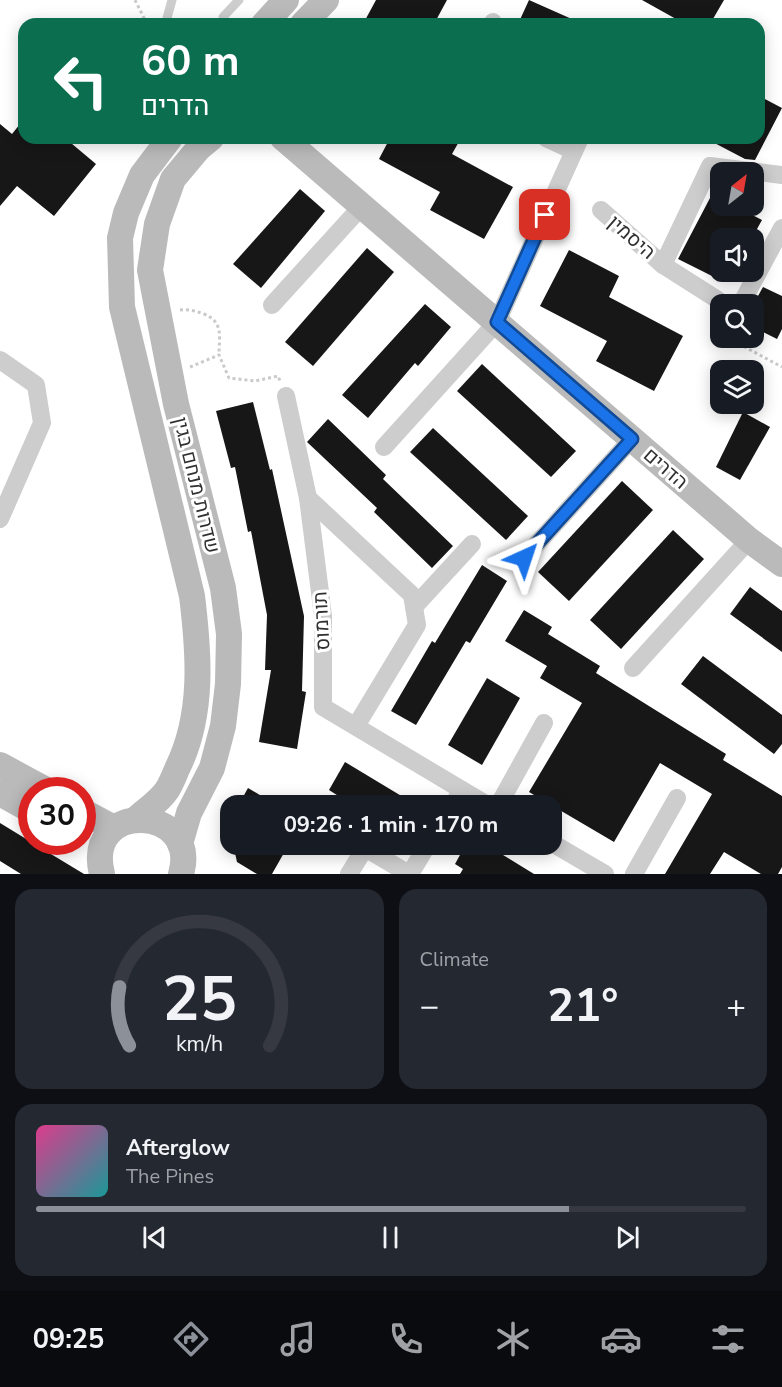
<!DOCTYPE html>
<meta charset="utf-8">
<style>
:root{--surface:#171b24;--page:#242831;--text:#f1f3f6;--muted:#9ea1a6;--line:#363941;--accent:#8c9099}
body{margin:0;font-family:"Nunito Sans",Heebo,sans-serif;background:var(--page);color:var(--text);height:100vh;display:flex;flex-direction:column;font-size:22px;white-space:nowrap}
*{box-sizing:border-box;margin:0}
p{font-size:20px;color:var(--muted)}
.icon{flex:none;width:33px;height:33px;fill:none;stroke:currentColor;stroke-width:2;stroke-linecap:round;stroke-linejoin:round}
.map{position:relative;height:874px;overflow:hidden}
.panel{display:flex;flex-direction:column;gap:15px;padding:15px;background:#0d0f14;flex:1}
.panel>*{flex:none}
.guide{position:absolute;left:18px;top:18px;width:747px;height:126px;border-radius:18px;box-shadow:0 3px 15px #0003;background:#0b6e4f;color:#fff;overflow:hidden}
.needle{width:39px;rotate:31deg}
.tools{position:absolute;left:710px;top:162px;display:grid;gap:12px}
.tools a{display:grid;place-items:center;width:54px;height:54px;border-radius:12px;background:var(--surface);box-shadow:0 3px 15px #0003;font-size:30px}
.speed{position:absolute;left:18px;top:777px;display:flex;gap:12px;font-size:30px;font-weight:700;text-align:center}
.speed>*{display:grid;place-content:center;width:78px;height:78px;border-radius:50%;background:var(--surface);box-shadow:0 3px 15px #0003;line-height:1}
.speed .limit{border:9px solid #d22;background:#fff;color:#111}
.pin{position:absolute;display:grid;place-items:center;width:51px;height:51px;color:#fff;margin:-26px;border-radius:12px;box-shadow:0 3px 9px #0006}
.me{position:absolute;width:66px;margin:-33px;rotate:42deg;stroke-linejoin:round;filter:drop-shadow(0 0 4px #0008)}
.turn{display:flex;align-items:center;gap:21px;height:126px;padding:0 24px;font-size:27px}
.turn .icon{width:78px;height:78px;stroke-width:2.5}
.turn b{display:block;font-size:42px;line-height:51px}
.big{font-size:45px;font-weight:700;line-height:1.1}
.panel .widget{flex:1;display:flex;flex-direction:column;justify-content:center;gap:9px;min-width:0;padding:0 21px;border-radius:18px;background:var(--page)}
.panel .dial{align-items:center;gap:0}
.dial svg{height:156px;overflow:visible;fill:none;stroke:var(--line);stroke-width:7;stroke-linecap:round;text-anchor:middle}
.dial text{fill:var(--text);stroke:none}
.song{display:flex;align-items:center;gap:18px}
.cover{width:72px;height:72px;border-radius:9px;background:linear-gradient(135deg,hsl(330 70% 55%),hsl(180 70% 35%))}
.played{height:6px;border-radius:3px;background:linear-gradient(90deg,var(--accent) 75%,var(--line) 75%)}
.keys{display:flex;justify-content:space-around;direction:ltr}
.heat{display:flex;justify-content:space-between;align-items:center;font-size:33px;direction:ltr}
.panel .tiles{flex:1;display:grid;gap:15px;grid-template-columns:1fr 1fr}
.widget:last-child{grid-column:span 2}
.trip{position:absolute;left:220px;top:795px;width:342px;height:60px;border-radius:18px;background:var(--surface);box-shadow:0 3px 15px #0003;font-weight:700;line-height:60px;text-align:center}
.tabs{display:flex;height:96px;justify-content:space-around;align-items:center;background:#090b0e;color:var(--muted)}
.tabs .icon{width:42px;height:42px}
.tabs .current{color:var(--accent)}
.tabs b{font-size:27px;color:var(--text)}
.map>svg:first-child{display:block}
.building{fill:#171717}
.lines{fill:none;stroke-linecap:round;stroke-linejoin:round}
.path{stroke:#cacaca;stroke-width:3;stroke-dasharray:3 3;stroke-linecap:butt}
.lane{stroke:#cdcdcd;stroke-width:9}
.street{stroke:#cdcdcd;stroke-width:18}
.secondary{stroke:#bababa;stroke-width:26}
.route-casing{stroke:#114b97;stroke-width:15}
.route{stroke:#1a73e8;stroke-width:10}
.labels{text-anchor:middle;stroke-width:6;stroke-linejoin:round;paint-order:stroke}
.street-label{font-size:20px;fill:#303030;stroke:#fff}
</style>
<div class="map">
<svg width="782" height="874" viewBox="0 0 782 874">
<rect width="100%" height="100%" fill="#fff"/>
<g class="building">
<path d="M376 0H447L434 24H363Z"/>
<path d="M529 0 583 24H518Z"/>
<path d="M642 0H724L710 24H685Z"/>
<path d="M759 96 782 108 755 160 745 159 705 138H759Z"/>
<path d="M24 119V138H65L96 164 54 216 17 186 0 206V124L12 134Z"/>
<path d="M390 138H461L452 154 513 187 484 239 430 210 440 192 379 159Z"/>
<path d="M720 179V206H735L762 220 752 238H720V280L678 259Z"/>
<path d="M300 189 325 211 261 288 233 264Z"/>
<path d="M367 248 394 272 313 366 285 342Z"/>
<path d="M569 250 619 276 609 297 683 336 654 391 596 361 607 341 540 306Z"/>
<path d="M763 287 782 296V329L777 339 753 327V305Z"/>
<path d="M425 304 451 327 418 366 415 363 368 418 342 395Z"/>
<path d="M482 364 576 451 551 477 457 391Z"/>
<path d="M253 402 270 470 272 469 304 616 302 691 306 692 297 749 259 742 271 670H265L267 615 251 531 248 532 235 467 231 468 216 411Z"/>
<path d="M743 412 770 427 740 480 716 467Z"/>
<path d="M328 419 386 475 383 479 453 546 432 568 374 512 377 508 307 442Z"/>
<path d="M433 428 528 516 506 540 410 452Z"/>
<path d="M622 481 653 510 569 601 538 572Z"/>
<path d="M673 530 704 559 621 649 590 620Z"/>
<path d="M482 565 507 581 470 643 466 641 416 725 391 711 432 641 435 643Z"/>
<path d="M750 587 782 611V652L730 614Z"/>
<path d="M524 610 552 627 548 634 600 666 596 673 726 754 723 760 782 796V867L778 874H761L724 852 710 874H665L712 794 660 763 614 842 529 792 582 703 540 678 547 666 505 641Z"/>
<path d="M703 656 782 715V744L774 754 681 684Z"/>
<path d="M487 678 520 698 482 765 448 745Z"/>
<path d="M345 762 418 806H354L329 790Z"/>
<path d="M248 788 278 806H238Z"/>
<path d="M0 823 36 845 84 874H21L0 861Z"/>
<path d="M233 844H289L272 874H257L237 862Z"/>
<path d="M466 844H485L534 874H460L463 869 455 864Z"/>
</g>
<g class="lines">
<g class="path">
<path d="M135 0 147 24"/>
<path d="M180 310C188 309 196 311 204 314 224 322 219 337 219 355"/>
<path d="M728 338 782 367"/>
<path d="M190 367 219 355 229 378 255 381 278 376 280 381"/>
</g>
<g class="lane">
<path d="M223 17 239 0"/>
<path d="M167 18 172 0"/>
</g>
<g class="street">
<path d="M492 24 493 22"/>
<path d="M546 138 574 151"/>
<path d="M601 210 663 265 718 300"/>
<path d="M663 265 710 166 782 175"/>
<path d="M741 304 782 228"/>
<path d="M272 305 362 206"/>
<path d="M0 360 36 385 42 423 0 519"/>
<path d="M286 396 308 498 323 616V707L462 790"/>
<path d="M384 447 497 322 580 138"/>
<path d="M308 498 412 595 417 625 356 726"/>
<path d="M524 558 632 439"/>
<path d="M414 607 472 544"/>
<path d="M633 668 749 540"/>
<path d="M452 806 462 790 489 806"/>
<path d="M498 806 544 723"/>
<path d="M552 843 605 874"/>
<path d="M349 874 365 848 409 874"/>
<path d="M410 874 428 844"/>
<path d="M634 874 677 798"/>
</g>
<g class="secondary">
<path d="M264 24 286 0"/>
<path d="M303 24 326 0"/>
<path d="M283 138 749 540 782 564"/>
<path d="M0 765 46 790"/>
<path d="M0 793 32 811"/>
<path d="M82 811 114 828"/>
<path d="M136 819C146 810 160 801 167 790 171 784 174 776 177 769 204 715 199 653 192 596L122 307 120 238 126 213 142 175 170 138"/>
<path d="M180 844 189 813 212 768 223 726 228 684 229 634 223 588 176 404 150 270 157 224 173 179 199 148 211 138"/>
<path d="M102 874C83 799 201 805 181 874"/>
</g>
</g>
<g class="lines">
<defs>
<path id="route" d="M524 558 632 439 497 322 545 215"/>
</defs>
<use href="#route" class="route-casing"/>
<use href="#route" class="route"/>
</g>
<g class="labels">
<g class="street-label">
<text transform="translate(632 237) rotate(41)" y="7">היסמין</text>
<text transform="translate(666 468) rotate(41)" y="7">הדרים</text>
<text transform="translate(197 485) rotate(76)" y="7">שדרות מנחם בגין</text>
<text transform="translate(321 621) rotate(-93)" y="7">תורמוס</text>
</g>
</g>
</svg>
<div class="tools">
<a><svg class="needle" viewBox="-14 -14 28 28"><path d="M0-13l5 13h-10z" fill="#e53935"/><path d="M0 13l5-13h-10z" fill="#9ea1a6"/></svg></a>
<a><svg class="icon" aria-label="sound" viewBox="0 0 24 24"><path d="M4 9h4l5-4v14l-5-4H4zM17 9q2 3 0 6"/></svg></a>
<a><svg class="icon" aria-label="search" viewBox="0 0 24 24"><circle cx="10" cy="10" r="6"/><path d="M15 15l6 6"/></svg></a>
<a><svg class="icon" aria-label="layers" viewBox="0 0 24 24"><path d="M12 4l9 5-9 5-9-5zM3 14l9 5 9-5"/></svg></a>
</div>
<div class="speed"><div class="limit">30</div></div>
<div class="pin" style="left:545px;top:215px;background:#d93025"><svg class="icon" aria-label="arrive" viewBox="0 0 24 24"><path d="M6 21V4h12l-3 4 3 4H6"/></svg></div>
<svg class="me" style="left:524px;top:558px" viewBox="-20 -20 40 40"><path d="M0-17L14 15 0 8-14 15z" fill="#1a73e8" stroke="#fff" stroke-width="4"/></svg>
<div class="trip">09:26 · 1 min · 170 m</div>
<div class="guide">
<div class="turn"><svg class="icon" aria-label="left" viewBox="0 0 24 24"><path d="M17 20v-9H6M10 6l-5 5 5 5"/></svg><div><b>60 m</b>הדרים</div></div>
</div>
</div>
<section class="panel">
<div class="tiles">
<div class="widget dial"><svg viewBox="0 0 100 80">
<path d="M14 69A42 42 0 1 1 86 69"/>
<path d="M14 69A42 42 0 0 1 9 39" stroke="#8c9099"/>
<text x="50" y="56" font-size="32" font-weight="700">25</text>
<text x="50" y="72" font-size="11">km/h</text>
</svg></div>
<div class="widget"><p>Climate</p>
<div class="heat"><a>−</a><b class="big">21°</b><a>+</a></div>
</div>
<div class="widget">
<div class="song"><i class="cover"></i><div><b>Afterglow</b><p>The Pines</p></div></div>
<div class="played"></div>
<div class="keys"><svg class="icon" aria-label="previous" viewBox="0 0 24 24"><path d="M18 5L8 12l10 7zM5 5v14"/></svg><svg class="icon" aria-label="pause" viewBox="0 0 24 24"><path d="M8 5v14M16 5v14"/></svg><svg class="icon" aria-label="next" viewBox="0 0 24 24"><path d="M6 5l10 7-10 7zM19 5v14"/></svg></div>
</div>
</div>
</section>
<nav class="tabs">
<b>09:25</b>
<svg class="icon current" aria-label="directions" viewBox="0 0 24 24"><path d="M12 3l9 9-9 9-9-9zM9 14v-3h6M13 9l2 2-2 2"/></svg>
<svg class="icon" aria-label="music" viewBox="0 0 24 24"><path d="M9 18V5l10-2v13"/><circle cx="6" cy="18" r="3"/><circle cx="16" cy="16" r="3"/></svg>
<svg class="icon" aria-label="phone" viewBox="0 0 24 24"><path d="M5 4h4l2 5-3 2q2 4 5 5l2-3 5 2v4C11 20 4 13 5 4z"/></svg>
<svg class="icon" aria-label="climate" viewBox="0 0 24 24"><path d="M12 3v18M4 7l16 10M4 17L20 7"/></svg>
<svg class="icon" aria-label="car" viewBox="0 0 24 24"><path d="M5 17H2v-5l4-1 3-4h7l3 4 3 1v5h-3M9 17h6M6 11h13"/><circle cx="7" cy="17" r="2"/><circle cx="17" cy="17" r="2"/></svg>
<svg class="icon" aria-label="filters" viewBox="0 0 24 24"><path d="M4 7h16M4 17h16"/><circle cx="9" cy="7" r="2"/><circle cx="15" cy="17" r="2"/></svg>
</nav>
